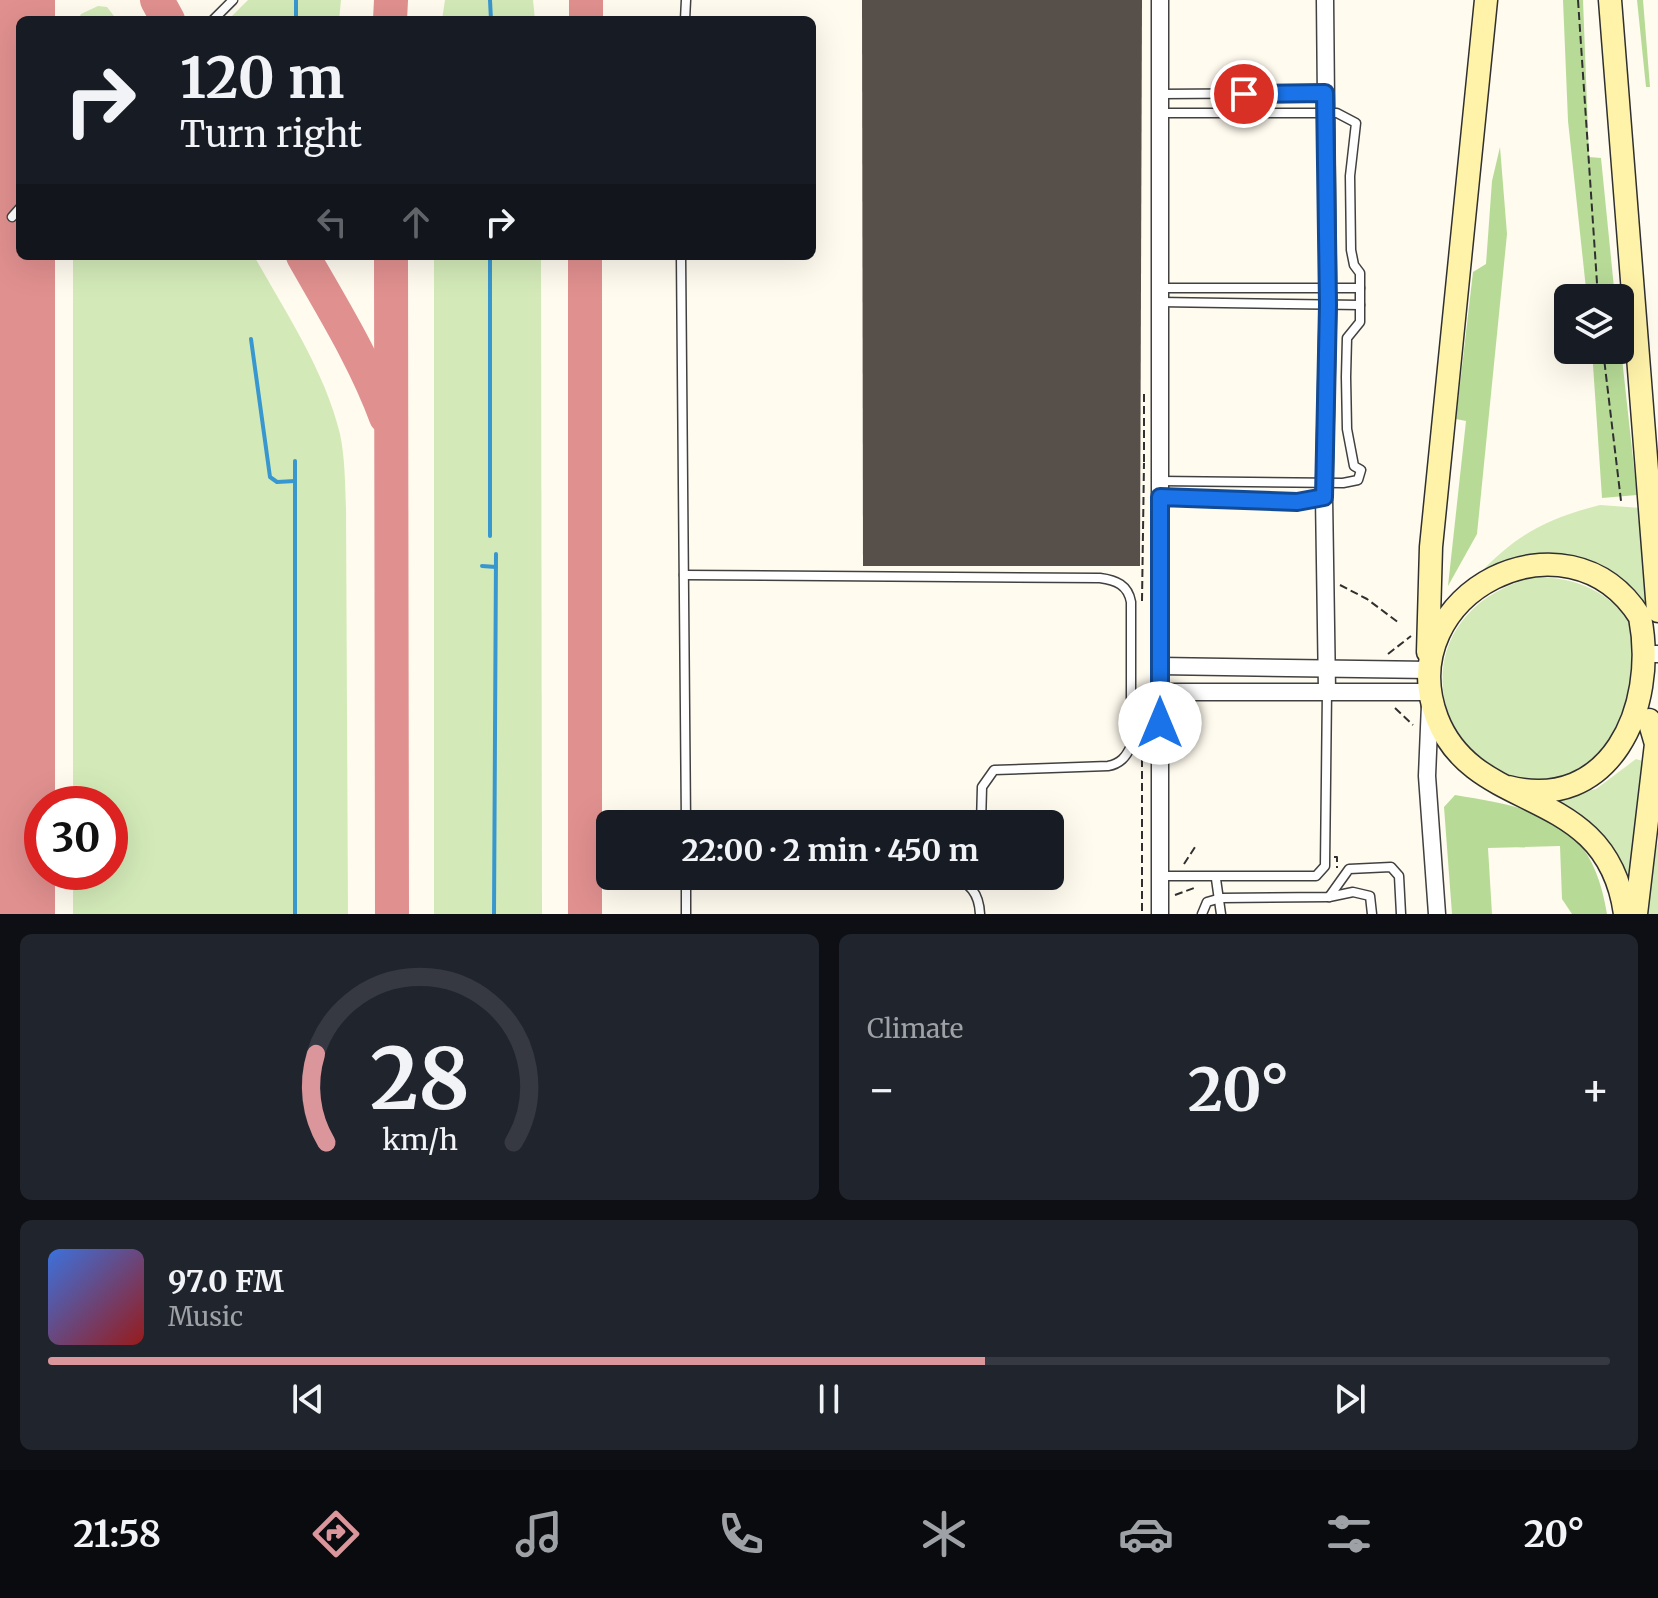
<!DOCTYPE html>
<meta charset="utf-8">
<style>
:root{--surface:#171b24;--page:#20242c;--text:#f1f3f6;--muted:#9ea1a6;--line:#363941;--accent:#db969c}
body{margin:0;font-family:Merriweather,serif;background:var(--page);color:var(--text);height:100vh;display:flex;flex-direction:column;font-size:30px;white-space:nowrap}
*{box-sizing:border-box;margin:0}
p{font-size:26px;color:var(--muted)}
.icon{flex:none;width:44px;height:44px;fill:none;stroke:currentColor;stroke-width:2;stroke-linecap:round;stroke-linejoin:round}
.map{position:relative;height:914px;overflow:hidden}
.details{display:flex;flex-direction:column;gap:20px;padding:20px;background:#0d0f14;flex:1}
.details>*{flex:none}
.top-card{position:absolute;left:16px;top:16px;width:800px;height:244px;border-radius:12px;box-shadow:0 8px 32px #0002;background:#171b24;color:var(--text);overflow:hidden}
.fabs{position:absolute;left:1554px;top:284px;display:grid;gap:16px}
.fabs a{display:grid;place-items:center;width:80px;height:80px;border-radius:12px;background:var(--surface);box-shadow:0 8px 32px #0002;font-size:40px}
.speed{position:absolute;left:24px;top:786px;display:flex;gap:16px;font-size:40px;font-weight:700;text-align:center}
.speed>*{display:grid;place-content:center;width:104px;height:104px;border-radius:50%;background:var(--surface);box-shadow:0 8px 32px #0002;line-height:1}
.speed .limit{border:12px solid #d22;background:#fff;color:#111}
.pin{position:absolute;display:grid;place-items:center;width:68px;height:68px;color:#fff;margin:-34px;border:4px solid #fff;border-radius:50%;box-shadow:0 2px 8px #0007}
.me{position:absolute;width:88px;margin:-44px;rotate:0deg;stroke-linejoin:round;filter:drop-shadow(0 0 6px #0008)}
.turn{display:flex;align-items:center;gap:28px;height:168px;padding:0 32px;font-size:36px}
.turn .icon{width:104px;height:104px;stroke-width:2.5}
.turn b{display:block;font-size:56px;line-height:68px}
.lanes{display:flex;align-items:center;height:76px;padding:0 32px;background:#0003;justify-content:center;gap:40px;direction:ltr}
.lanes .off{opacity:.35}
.big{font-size:60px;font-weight:700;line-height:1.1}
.details .card{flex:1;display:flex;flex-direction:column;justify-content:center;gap:12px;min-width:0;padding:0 28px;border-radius:12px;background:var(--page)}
.details .dial{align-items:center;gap:0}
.dial svg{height:208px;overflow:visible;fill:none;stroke:var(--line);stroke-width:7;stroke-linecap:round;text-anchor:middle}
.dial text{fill:var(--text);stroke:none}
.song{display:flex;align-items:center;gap:24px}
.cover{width:96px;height:96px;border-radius:12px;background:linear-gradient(135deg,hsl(220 70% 55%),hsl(0 70% 35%))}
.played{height:8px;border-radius:4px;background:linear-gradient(90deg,var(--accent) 60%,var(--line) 60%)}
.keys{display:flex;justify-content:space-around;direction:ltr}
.heat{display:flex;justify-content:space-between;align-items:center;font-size:44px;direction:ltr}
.details .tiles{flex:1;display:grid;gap:20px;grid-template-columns:1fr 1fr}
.card:last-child{grid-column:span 2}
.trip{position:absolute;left:596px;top:810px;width:468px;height:80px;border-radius:12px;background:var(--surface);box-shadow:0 8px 32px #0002;font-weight:700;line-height:80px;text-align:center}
.menu{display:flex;height:128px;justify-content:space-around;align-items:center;background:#090b0e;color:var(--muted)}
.menu .icon{width:56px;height:56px}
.menu .current{color:var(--accent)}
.menu b{font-size:36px;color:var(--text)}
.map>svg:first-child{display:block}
.green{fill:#d3eab8}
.forest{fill:#b7db97}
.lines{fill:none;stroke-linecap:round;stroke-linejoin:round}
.stream{stroke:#3997cf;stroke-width:4}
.taxiway{stroke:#e0908f;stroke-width:34}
.runway{stroke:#e0908f;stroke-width:86}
.building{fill:#574f4a}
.lane-casing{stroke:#414141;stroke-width:11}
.street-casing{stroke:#414141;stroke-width:19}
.secondary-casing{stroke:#303030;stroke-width:25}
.path{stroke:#303030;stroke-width:2;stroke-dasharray:8 4;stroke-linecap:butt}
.lane{stroke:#fff;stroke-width:8}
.street{stroke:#fff;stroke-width:16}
.secondary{stroke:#fff3aa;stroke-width:22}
.route-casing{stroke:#114b97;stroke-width:20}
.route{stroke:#1a73e8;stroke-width:14}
</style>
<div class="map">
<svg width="1658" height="914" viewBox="0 0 1658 914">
<rect width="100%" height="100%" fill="#fffbef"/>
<g class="green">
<path d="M248 0H341L339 20H228Z"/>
<path d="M445 0H533L535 20H442Z"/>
<path d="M98 6 107 7 117 20H78L81 14Z"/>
<path d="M73 256H254C285 311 325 371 340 434 345 458 345 483 346 508L348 914H73V872H110V804H73Z"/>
<path d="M434 256H541L542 914H434Z"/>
<path d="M1600 505 1641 508 1652 619 1631 594 1516 560 1477 576C1516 535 1545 519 1600 505Z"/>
<path d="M1534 577C1576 577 1610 591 1633 627L1644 699C1630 718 1604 758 1587 770 1580 775 1566 776 1557 778 1443 802 1380 618 1534 577Z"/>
<path d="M1636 759 1646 762 1627 884 1603 836 1552 799 1596 789Z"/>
<path d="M1658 840V914H1644Z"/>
</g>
<g class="forest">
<path d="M1563 0H1583L1589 157 1601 158 1615 298H1587L1568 121Z"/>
<path d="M1637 0H1643L1650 87H1646Z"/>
<path d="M1500 147 1507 234 1477 534 1448 586 1466 421 1456 419 1473 272 1486 264 1492 181Z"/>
<path d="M1620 340 1637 495 1602 498 1592 350H1620Z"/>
<path d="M1455 795C1540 809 1592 819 1607 914H1572L1562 899 1560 846 1488 848 1492 914H1452L1444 807Z"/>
</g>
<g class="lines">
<g class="stream">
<path d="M490 0 491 20"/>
<path d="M296 20V0"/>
<path d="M251 339 270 477 277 482 295 481"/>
<path d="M490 536V256"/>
<path d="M482 566 496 567"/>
<path d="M295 914V461"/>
<path d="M494 914 496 554"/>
</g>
<g class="taxiway">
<path d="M157 0 168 20"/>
<path d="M390 20 391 0"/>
<path d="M586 20V0"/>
<path d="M303 256C333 309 365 360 386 417"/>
<path d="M391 256 392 914"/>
<path d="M585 256V914"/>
</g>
<path class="runway" d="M12 914V0"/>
</g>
<path class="building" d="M862 0H1142L1140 566H863Z"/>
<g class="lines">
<defs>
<g id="lane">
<path d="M213 20 233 0"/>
<path d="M685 20 686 0"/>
<path d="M1160 94 1325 93"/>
<path d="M12 217 20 208"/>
<path d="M681 256 686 824"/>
<path d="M1160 288H1360"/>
<path d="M1160 302 1360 305"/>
<path d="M1160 481 1343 483 1358 480 1361 470 1354 466 1347 429 1346 377 1347 338 1360 322V273L1354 265 1351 250 1350 176 1356 123 1337 113H1160"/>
<path d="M1160 497 1297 502 1324 497"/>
<path d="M684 575 1100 578C1116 580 1128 585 1131 602V746C1126 757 1120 764 1108 766L994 770 982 787 981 824"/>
<path d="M951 876C970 883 979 893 980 914"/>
<path d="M1160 876H1316L1325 866 1327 691"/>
<path d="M1216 879 1221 914"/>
<path d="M1329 897 1349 869 1391 867 1399 876 1401 914"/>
<path d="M686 914V876H833"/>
<path d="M1202 914 1207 902 1221 898 1329 897 1353 892 1370 896 1372 914"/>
</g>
<g id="street">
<path d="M1325 0 1328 305 1324 497 1327 691"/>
<path d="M1655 654H1658"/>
<path d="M1160 666 1430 670"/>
<path d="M1160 692H1431"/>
<path d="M1430 704 1427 776 1437 914"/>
<path d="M1160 914V0"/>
</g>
<g id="secondary">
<path d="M1610 0 1658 611"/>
<path d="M1428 652 1431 547 1486 0"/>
<path d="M1508 787C1609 813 1658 709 1640 617 1568 503 1390 593 1437 718 1475 817 1607 782 1625 914"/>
<path d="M1636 914 1656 744 1649 720"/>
</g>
</defs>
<use href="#lane" class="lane-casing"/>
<use href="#street" class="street-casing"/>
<use href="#secondary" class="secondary-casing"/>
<g class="path">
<path d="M1578 0 1598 298"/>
<path d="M1603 350 1621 501"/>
<path d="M1144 462V393"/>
<path d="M1340 585 1367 599 1399 623"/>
<path d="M1142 601 1144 463"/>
<path d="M1388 654 1411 636"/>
<path d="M1395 708 1413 725"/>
<path d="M1142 747V914"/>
<path d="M1334 857H1337V868"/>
<path d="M1184 864 1197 844"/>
<path d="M1175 895 1194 888"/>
</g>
<use href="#lane" class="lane"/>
<use href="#street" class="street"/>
<use href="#secondary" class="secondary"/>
</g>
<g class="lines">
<defs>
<path id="route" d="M1160 723V497L1297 502 1324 497 1328 305 1325 93 1244 94"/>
</defs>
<use href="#route" class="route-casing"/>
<use href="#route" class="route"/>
</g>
</svg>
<div class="fabs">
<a><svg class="icon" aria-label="layers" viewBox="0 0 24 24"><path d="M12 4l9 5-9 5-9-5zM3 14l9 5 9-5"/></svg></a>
</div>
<div class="speed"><div class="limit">30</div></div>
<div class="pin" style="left:1244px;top:94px;background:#d93025"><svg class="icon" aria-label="arrive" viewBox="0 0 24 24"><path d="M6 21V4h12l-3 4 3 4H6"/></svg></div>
<svg class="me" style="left:1160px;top:723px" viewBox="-20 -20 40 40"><circle r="19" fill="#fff"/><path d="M0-13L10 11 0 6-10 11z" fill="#1a73e8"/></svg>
<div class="trip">22:00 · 2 min · 450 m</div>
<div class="top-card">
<div class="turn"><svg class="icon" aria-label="right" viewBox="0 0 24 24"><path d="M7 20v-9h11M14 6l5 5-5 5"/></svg><div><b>120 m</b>Turn right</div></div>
<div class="lanes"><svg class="icon off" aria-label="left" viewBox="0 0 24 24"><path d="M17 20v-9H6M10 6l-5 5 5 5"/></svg><svg class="icon off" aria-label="ahead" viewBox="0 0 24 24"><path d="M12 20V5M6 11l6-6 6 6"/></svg><svg class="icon" aria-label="right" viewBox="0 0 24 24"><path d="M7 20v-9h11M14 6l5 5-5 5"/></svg></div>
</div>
</div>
<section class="details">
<div class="tiles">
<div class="card dial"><svg viewBox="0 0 100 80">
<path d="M14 69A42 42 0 1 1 86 69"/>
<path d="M14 69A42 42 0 0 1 10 35" stroke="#db969c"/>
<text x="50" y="56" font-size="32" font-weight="700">28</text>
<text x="50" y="72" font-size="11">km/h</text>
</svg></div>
<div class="card"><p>Climate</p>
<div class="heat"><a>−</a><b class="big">20°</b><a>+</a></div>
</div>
<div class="card">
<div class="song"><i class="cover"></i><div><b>97.0 FM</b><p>Music</p></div></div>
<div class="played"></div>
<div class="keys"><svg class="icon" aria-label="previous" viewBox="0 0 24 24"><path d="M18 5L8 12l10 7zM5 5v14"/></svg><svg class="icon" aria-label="pause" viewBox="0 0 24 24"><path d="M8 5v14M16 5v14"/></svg><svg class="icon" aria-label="next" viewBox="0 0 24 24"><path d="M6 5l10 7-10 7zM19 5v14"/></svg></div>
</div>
</div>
</section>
<nav class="menu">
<b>21:58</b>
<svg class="icon current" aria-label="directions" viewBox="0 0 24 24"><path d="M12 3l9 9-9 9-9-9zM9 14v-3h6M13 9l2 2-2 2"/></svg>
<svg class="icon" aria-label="music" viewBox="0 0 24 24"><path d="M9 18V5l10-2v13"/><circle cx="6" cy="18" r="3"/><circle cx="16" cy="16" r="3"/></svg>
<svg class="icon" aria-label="phone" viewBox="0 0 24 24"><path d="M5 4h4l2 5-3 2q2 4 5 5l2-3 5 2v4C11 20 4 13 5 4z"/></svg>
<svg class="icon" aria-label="climate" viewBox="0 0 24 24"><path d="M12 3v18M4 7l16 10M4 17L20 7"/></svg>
<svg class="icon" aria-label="car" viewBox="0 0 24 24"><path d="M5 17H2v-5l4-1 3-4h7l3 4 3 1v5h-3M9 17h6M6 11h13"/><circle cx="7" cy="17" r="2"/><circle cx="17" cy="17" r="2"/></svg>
<svg class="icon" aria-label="filters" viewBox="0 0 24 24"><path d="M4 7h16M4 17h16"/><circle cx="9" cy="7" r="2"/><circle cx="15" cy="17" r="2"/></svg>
<b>20°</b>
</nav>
